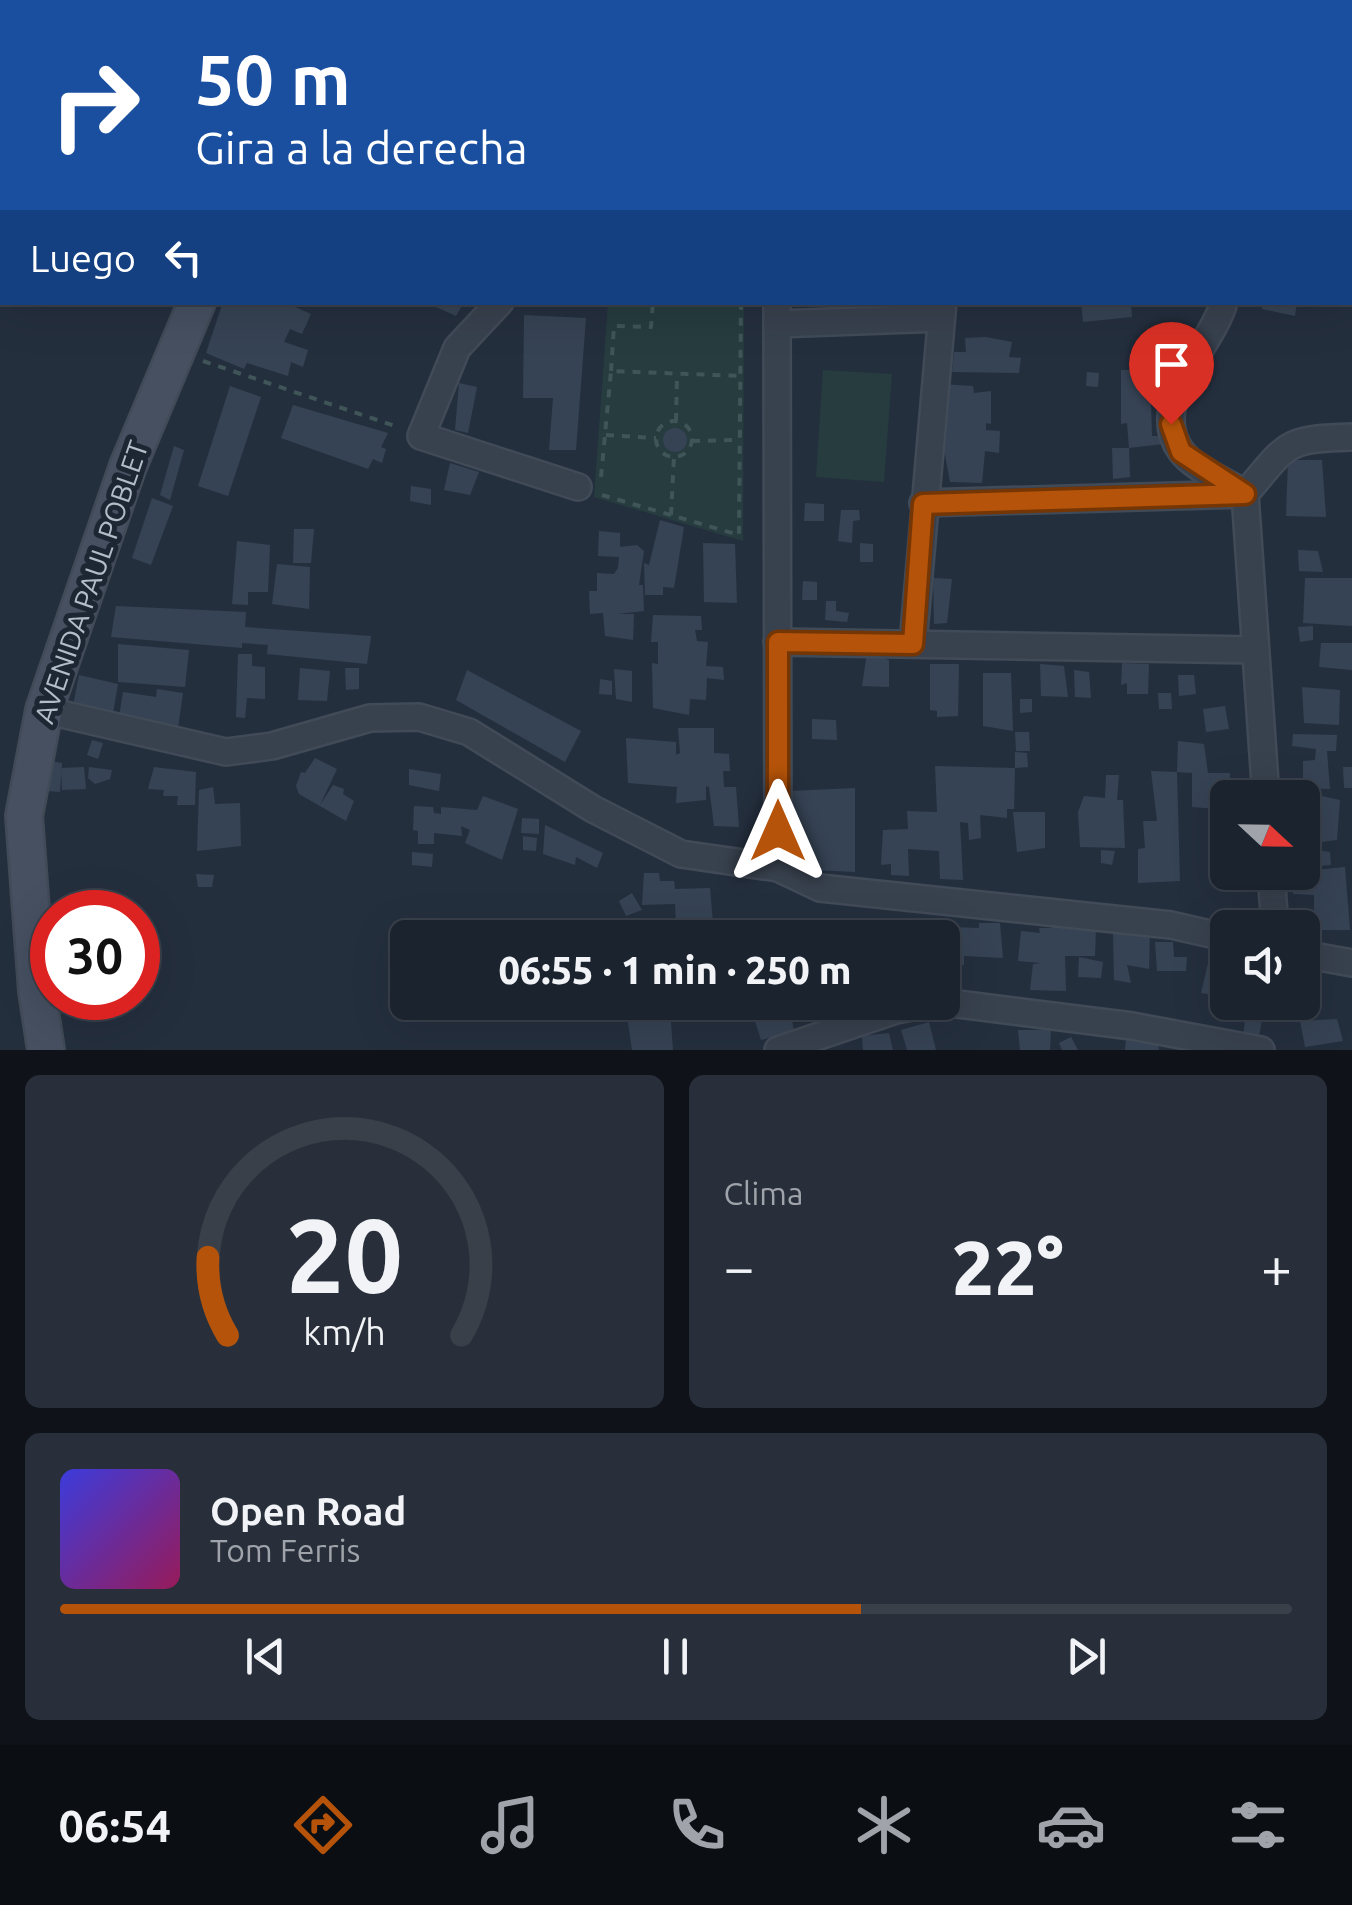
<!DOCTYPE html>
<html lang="es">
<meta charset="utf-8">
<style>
:root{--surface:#1b232e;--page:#282f3a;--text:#f1f3f6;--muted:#a0a4aa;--line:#39404a;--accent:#b45309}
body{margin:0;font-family:Ubuntu,sans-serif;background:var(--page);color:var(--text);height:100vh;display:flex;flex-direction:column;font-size:38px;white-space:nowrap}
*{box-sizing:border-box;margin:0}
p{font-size:32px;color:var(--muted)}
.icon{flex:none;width:55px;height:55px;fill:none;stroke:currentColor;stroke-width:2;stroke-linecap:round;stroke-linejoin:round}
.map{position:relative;height:1050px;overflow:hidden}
.sheet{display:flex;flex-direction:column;gap:25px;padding:25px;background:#0f1319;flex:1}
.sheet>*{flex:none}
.banner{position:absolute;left:0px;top:0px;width:1352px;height:305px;box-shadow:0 10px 40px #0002,0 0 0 2px var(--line);background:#1a4fa0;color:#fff;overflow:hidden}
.needle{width:65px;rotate:112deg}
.tools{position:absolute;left:1210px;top:780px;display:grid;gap:20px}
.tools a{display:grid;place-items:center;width:110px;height:110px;border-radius:15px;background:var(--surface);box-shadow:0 10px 40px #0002,0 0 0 2px var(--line);font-size:50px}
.speed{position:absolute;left:30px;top:890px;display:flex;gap:20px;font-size:50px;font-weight:700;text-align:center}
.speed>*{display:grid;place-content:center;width:130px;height:130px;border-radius:50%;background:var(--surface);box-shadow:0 10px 40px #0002,0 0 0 2px var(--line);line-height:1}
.speed .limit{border:15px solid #d22;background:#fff;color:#111}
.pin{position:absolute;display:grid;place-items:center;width:85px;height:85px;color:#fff;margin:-102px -42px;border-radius:50% 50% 50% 0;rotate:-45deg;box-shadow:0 0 10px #0007}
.pin .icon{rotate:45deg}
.me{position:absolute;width:110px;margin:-55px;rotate:0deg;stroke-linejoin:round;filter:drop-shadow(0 0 8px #0008)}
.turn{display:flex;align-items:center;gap:35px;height:210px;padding:0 30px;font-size:45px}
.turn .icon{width:130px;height:130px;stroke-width:2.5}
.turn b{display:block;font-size:70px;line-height:85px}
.then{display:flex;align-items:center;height:95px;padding:0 30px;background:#0003;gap:20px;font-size:38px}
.big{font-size:75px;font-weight:800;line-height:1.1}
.sheet .card{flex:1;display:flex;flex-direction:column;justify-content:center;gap:15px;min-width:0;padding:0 35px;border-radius:15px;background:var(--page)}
.sheet .dial{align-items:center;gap:0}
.dial svg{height:260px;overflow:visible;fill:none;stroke:var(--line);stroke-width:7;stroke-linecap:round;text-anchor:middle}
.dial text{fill:var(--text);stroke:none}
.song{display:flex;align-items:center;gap:30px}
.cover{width:120px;height:120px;border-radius:15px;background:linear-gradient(135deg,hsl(240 70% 55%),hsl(330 70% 35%))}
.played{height:10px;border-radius:5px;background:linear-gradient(90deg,var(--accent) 65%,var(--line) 65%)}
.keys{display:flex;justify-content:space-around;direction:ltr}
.heat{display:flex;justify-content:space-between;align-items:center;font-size:55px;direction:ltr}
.sheet .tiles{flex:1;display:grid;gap:25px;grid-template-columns:1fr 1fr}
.card:last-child{grid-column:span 2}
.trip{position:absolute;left:390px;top:920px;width:570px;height:100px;border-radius:15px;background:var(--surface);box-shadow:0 10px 40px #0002,0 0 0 2px var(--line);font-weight:800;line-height:100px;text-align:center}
.dock{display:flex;height:160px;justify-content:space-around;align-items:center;background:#0b0e12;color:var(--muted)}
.dock .icon{width:70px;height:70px}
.dock .selected{color:var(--accent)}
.dock b{font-size:45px;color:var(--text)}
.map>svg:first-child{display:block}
.green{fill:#263c3f}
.building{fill:#364354}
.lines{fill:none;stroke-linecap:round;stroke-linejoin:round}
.street-casing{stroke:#414a57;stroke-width:30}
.secondary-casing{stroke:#414a57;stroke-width:40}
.path{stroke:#3f5557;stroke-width:4;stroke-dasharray:8 8;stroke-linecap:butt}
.street{stroke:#38414e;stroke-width:25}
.secondary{stroke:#465061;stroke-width:35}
.route-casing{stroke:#753606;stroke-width:25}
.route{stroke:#b45309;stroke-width:18}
.labels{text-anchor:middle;stroke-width:10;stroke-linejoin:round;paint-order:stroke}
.street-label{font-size:28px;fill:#b4bcc9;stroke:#1d2633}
</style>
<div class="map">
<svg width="1352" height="1050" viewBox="0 0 1352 1050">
<rect width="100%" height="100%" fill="#242f3e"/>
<g class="green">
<path d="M608 302 744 303 743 541 594 497Z"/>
<path d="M823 370 892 374 884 482 816 477Z"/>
</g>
<g class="building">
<path d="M223 302H284L311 314 302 334 290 329 284 342 308 350 303 367 291 362 288 376 247 363 244 369 206 353Z"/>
<path d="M425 302H464L456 316Z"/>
<path d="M1081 302H1131L1132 317 1083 322Z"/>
<path d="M1263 302H1297L1295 316 1262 309Z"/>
<path d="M524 315 586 318 576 450H549L553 398H523Z"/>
<path d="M986 337 1012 342 1009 357 1021 358 1019 373 952 372 954 352H966L965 338Z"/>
<path d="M1121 370H1150L1152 436H1162L1163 444 1129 448 1127 423 1121 424Z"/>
<path d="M1087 372 1099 373 1098 387 1086 386Z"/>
<path d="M459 383 477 387 468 433 455 430Z"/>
<path d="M941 384 973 386 974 393 991 391V424L986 423V430L1000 431 999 453 985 451 982 483 950 482 939 422Z"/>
<path d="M230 386 261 397 228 496 198 486Z"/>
<path d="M293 405 388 433 381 447 386 449 382 463 373 459 368 469 281 438Z"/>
<circle cx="675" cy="440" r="12"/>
<path d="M174 446 184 450 170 500 160 495Z"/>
<path d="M1112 448H1129L1130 477 1113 479Z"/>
<path d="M1288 460H1322L1326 517 1286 516Z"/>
<path d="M450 463 479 472 470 495 444 490Z"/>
<path d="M411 486 431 489V505L410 501Z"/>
<path d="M152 498 173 506 151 565 132 558Z"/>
<path d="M805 503 824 504V521H804Z"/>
<path d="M841 510H859L860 520 853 521 852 543 838 541Z"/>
<path d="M660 520 684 527 674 588 663 587V595H645L644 563 649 565Z"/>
<path d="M294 529H314L311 563H293Z"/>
<path d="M599 531 620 533V547L637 545 644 551 639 585H643L644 611 617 614H634L633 640 605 636 603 613 590 614 589 591H597V573L614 574 618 568 619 557 598 556Z"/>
<path d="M237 541 270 545 268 592H248V605L232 604Z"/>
<path d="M703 543 735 544 737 603 704 602Z"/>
<path d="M860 543 873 544V562H860Z"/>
<path d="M1298 550 1318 551 1323 572 1299 571Z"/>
<path d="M277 564 310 567 309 609 272 604Z"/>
<path d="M933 578 952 579 947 623 934 624Z"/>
<path d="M1305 578H1352V626L1303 623Z"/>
<path d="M803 581 817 582V600H802Z"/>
<path d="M826 601H836V611L849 613 847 622 825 620Z"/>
<path d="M116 606 246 612 245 627 371 636 367 664 267 654 268 645 242 643V648L111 637Z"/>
<path d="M653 615 701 616 702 630H695L697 641 708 642 706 666 723 667 724 680 707 678 706 700 690 699 689 715 653 708 652 663 658 664V642H651Z"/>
<path d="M1313 626V640L1300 642 1298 627Z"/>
<path d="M1321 643H1352V670L1319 667Z"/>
<path d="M118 644 189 650 185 687 118 682Z"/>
<path d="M867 653 889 660V687L862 686Z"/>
<path d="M238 654H252V666L265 667V699L247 698 245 718 236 717Z"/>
<path d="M1122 663 1149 664 1148 694H1127V683L1121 685Z"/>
<path d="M930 664H959L958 716 937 717V711L930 710Z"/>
<path d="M1040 664 1064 666 1068 697 1041 696Z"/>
<path d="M300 668 330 671 327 701 298 700Z"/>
<path d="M345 668H359V689L346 690Z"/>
<path d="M614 669 632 671V702L616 699Z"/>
<path d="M467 670 581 731 565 762 456 700Z"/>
<path d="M1074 670 1089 672 1091 698 1075 697Z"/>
<path d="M983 673H1011L1013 731 983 726Z"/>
<path d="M79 675 118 684 112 719 72 711Z"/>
<path d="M1178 675H1194L1196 694 1179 696Z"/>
<path d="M600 679 612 681V695L599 694Z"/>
<path d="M1302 687 1340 690 1339 725 1304 723Z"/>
<path d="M157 689 183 693 178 728 119 717 123 692 156 697Z"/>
<path d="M1158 693H1171L1172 709H1159Z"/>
<path d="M1020 699H1032V712L1020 713Z"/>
<path d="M1225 706 1229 729 1206 732 1203 709Z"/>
<path d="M812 719 836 720 837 740 812 739Z"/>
<path d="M678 728H714V753L729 754 730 771H723L724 787H736L739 827 714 826 709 787 706 786V800L676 803 677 787 628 783 626 738 676 742V755L680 753Z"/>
<path d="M1015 732H1029L1030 751H1016Z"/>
<path d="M1293 734 1337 735 1336 751H1327L1330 789 1303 788V761L1315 760 1316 749 1292 746Z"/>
<path d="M92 740 103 743 98 759 87 755Z"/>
<path d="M1178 741 1204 744 1208 773H1230L1228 810 1192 807V773L1177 772Z"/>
<path d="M1015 752 1027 753 1028 767 1015 768Z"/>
<path d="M315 758 337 769 320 805 333 785 344 789 343 794 354 801 346 821 299 794 296 786 301 772 305 773Z"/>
<path d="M49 761 62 763 60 792 47 791Z"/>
<path d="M935 766 1015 768 1014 809H1007V818L980 815 981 838 969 840 968 823 960 822 963 880 940 879 939 851 908 849 909 876 891 875V864L881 865 883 830 908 829 907 811 937 812Z"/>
<path d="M84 767 86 789 62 790 61 768Z"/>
<path d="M89 767 112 770 110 779 95 784 88 778Z"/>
<path d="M154 767 196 772 195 805H177L178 796H163L164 790 148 789Z"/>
<path d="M1343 767H1352V788H1344Z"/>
<path d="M409 769 441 774 439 791 409 785Z"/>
<path d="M1151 771 1177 772 1180 881 1138 883V849L1145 848 1143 821H1157Z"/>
<path d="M1106 775H1119L1117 800H1123L1125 848 1080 847 1078 812 1084 796 1105 798Z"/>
<path d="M213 787 215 804 240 803 241 846 197 851 199 790Z"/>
<path d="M855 788V872L794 869 795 819 790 820V791Z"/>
<path d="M1299 791 1340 800 1337 840 1321 842 1320 814 1302 815Z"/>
<path d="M483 796 518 809 502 860 465 843 470 830 461 826 462 836 434 833V844H418V831L413 830 414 806 433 807 434 813 441 814V807L477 810Z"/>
<path d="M1013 812H1045V848L1017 852Z"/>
<path d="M522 818 539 819V834L521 833Z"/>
<path d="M545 825 603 853 597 868 576 857 575 865 543 854Z"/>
<path d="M523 836 537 838 536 851 523 850Z"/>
<path d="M1302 848 1330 852 1331 865 1302 867Z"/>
<path d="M1101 850 1115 851 1112 865 1101 863Z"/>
<path d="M412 852 433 854 432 867 412 865Z"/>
<path d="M1345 867 1350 930H1314V895L1293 894 1295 872Z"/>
<path d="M644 873H659L660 881H674L675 889 710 888 713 923 676 924 675 904 642 905Z"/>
<path d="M196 874 214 875 212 887H198Z"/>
<path d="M632 893 642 910 626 916 619 901Z"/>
<path d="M853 921 855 938H821L820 924Z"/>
<path d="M1052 921 1096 928 1095 956H1065L1066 991 1030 990 1033 964 1041 963 1018 961 1021 931 1040 933 1039 928H1052Z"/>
<path d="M979 923H1000L1003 958 964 956V965H942V951L954 950 951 927 979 928Z"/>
<path d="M900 924H921L920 938H901Z"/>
<path d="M1113 931H1150L1149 969 1127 965 1131 983 1114 980Z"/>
<path d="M1155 942H1173L1174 957H1187L1186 971H1157Z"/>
<path d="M1079 957 1103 962 1101 978 1078 977Z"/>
<path d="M1209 959 1228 966V1002H1243V1013L1215 1011 1218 996 1201 993Z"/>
<path d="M630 1002H646L647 1009H670L673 1050H632L626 1010Z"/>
<path d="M749 1002H789L794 1032 761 1040Z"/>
<path d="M812 1002H838L842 1014 822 1025Z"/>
<path d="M1286 1002H1299L1300 1021 1287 1022Z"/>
<path d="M1337 1019 1343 1041 1305 1047 1300 1021Z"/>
<path d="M1245 1020H1262L1258 1042 1243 1037Z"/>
<path d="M929 1022 936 1050H907L901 1030Z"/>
<path d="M1018 1030H1051L1050 1050H1020Z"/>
<path d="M889 1033 893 1050H863L862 1036Z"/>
<path d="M1071 1037 1078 1050H1062L1059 1043Z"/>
<path d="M1126 1040 1158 1045 1159 1050H1125Z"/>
</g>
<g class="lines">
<defs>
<g id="street">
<path d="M466 0 468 2"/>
<path d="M767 0 768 2"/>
<path d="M262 2 263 0"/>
<path d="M969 2V0"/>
<path d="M1264 2V0"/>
<path d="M1350 226H1352"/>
<path d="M500 302 457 348 421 436 578 487"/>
<path d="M777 302 778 868"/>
<path d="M1224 302C1212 347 1146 403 1181 451 1193 468 1227 482 1245 494L1266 798"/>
<path d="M777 324 941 318"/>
<path d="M923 503 1245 494C1288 444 1283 439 1352 437"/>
<path d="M777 642 1255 650"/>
<path d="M913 644 943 302"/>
<path d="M44 710 226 752 272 746 370 718 419 717 469 732 593 809 681 854 778 868 820 888 1171 925 1228 938"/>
<path d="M1271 872 1275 928"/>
<path d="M1302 954 1352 963"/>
<path d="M942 1002 1132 1026 1261 1050"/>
<path d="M778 1050 896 1010 938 1002"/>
</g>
<g id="secondary">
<path d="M187 0 188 2"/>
<path d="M46 1050 37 991 24 816 44 710 128 466 197 302"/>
</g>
</defs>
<use href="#street" class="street-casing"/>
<use href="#secondary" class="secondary-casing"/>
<g class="path">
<path d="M203 361 398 427"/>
<path d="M611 371 614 326 651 327 653 302"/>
<circle cx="674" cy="439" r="18"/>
<path d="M676 421 677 376"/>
<path d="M606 435 656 438"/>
<path d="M692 441 737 440"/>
<path d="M601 477 611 371 740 376"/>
<path d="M602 495 739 535 741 302"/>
<path d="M671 515 674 457"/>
</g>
<use href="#street" class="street"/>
<use href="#secondary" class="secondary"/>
</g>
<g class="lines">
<defs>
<path id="route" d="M778 831V642L913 644 923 504 1245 494 1181 452 1171 424"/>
</defs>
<use href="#route" class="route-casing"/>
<use href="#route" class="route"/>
</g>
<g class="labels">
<g class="street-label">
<text transform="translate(91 582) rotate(-71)" y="10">AVENIDA PAUL POBLET</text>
</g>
</g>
</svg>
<div class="tools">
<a><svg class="needle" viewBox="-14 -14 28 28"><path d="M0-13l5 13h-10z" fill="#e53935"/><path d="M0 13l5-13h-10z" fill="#a0a4aa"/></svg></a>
<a><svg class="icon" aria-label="sound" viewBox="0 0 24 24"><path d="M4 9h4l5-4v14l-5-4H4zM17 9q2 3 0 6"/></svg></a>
</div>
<div class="speed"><div class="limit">30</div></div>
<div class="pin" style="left:1171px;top:424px;background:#d93025"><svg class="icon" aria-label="arrive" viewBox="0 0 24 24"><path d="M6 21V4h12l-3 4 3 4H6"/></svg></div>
<svg class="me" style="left:778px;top:831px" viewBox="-20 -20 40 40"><path d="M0-17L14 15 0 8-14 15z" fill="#b45309" stroke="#fff" stroke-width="4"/></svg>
<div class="trip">06:55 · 1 min · 250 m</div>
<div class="banner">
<div class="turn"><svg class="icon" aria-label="right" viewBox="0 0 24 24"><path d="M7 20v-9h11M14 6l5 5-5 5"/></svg><div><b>50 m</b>Gira a la derecha</div></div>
<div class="then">Luego<svg class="icon" aria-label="left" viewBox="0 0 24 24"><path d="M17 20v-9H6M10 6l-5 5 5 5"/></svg></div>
</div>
</div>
<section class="sheet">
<div class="tiles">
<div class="card dial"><svg viewBox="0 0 100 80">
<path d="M14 69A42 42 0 1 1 86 69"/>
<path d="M14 69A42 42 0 0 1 8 45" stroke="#b45309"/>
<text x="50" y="56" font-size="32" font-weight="700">20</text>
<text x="50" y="72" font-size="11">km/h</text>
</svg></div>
<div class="card"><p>Clima</p>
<div class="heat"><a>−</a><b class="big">22°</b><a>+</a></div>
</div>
<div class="card">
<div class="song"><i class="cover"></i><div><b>Open Road</b><p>Tom Ferris</p></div></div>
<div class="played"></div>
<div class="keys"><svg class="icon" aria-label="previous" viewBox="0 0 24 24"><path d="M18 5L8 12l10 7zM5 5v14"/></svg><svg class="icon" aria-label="pause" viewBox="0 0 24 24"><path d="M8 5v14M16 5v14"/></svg><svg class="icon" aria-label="next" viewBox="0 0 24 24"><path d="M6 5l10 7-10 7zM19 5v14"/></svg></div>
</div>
</div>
</section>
<nav class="dock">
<b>06:54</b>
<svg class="icon selected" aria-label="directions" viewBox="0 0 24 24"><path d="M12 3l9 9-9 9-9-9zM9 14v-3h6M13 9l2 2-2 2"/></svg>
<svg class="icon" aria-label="music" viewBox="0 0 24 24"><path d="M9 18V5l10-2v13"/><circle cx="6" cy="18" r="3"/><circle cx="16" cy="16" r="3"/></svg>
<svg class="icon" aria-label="phone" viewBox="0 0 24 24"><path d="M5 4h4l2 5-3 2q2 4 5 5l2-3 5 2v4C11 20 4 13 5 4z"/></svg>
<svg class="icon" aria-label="climate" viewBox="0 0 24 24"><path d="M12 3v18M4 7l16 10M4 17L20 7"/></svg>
<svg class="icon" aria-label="car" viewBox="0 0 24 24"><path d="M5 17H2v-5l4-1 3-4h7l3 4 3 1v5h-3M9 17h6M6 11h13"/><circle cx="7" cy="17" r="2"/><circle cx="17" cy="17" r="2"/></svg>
<svg class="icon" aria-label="filters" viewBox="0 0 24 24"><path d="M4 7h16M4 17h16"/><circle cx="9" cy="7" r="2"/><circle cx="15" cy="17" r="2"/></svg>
</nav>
